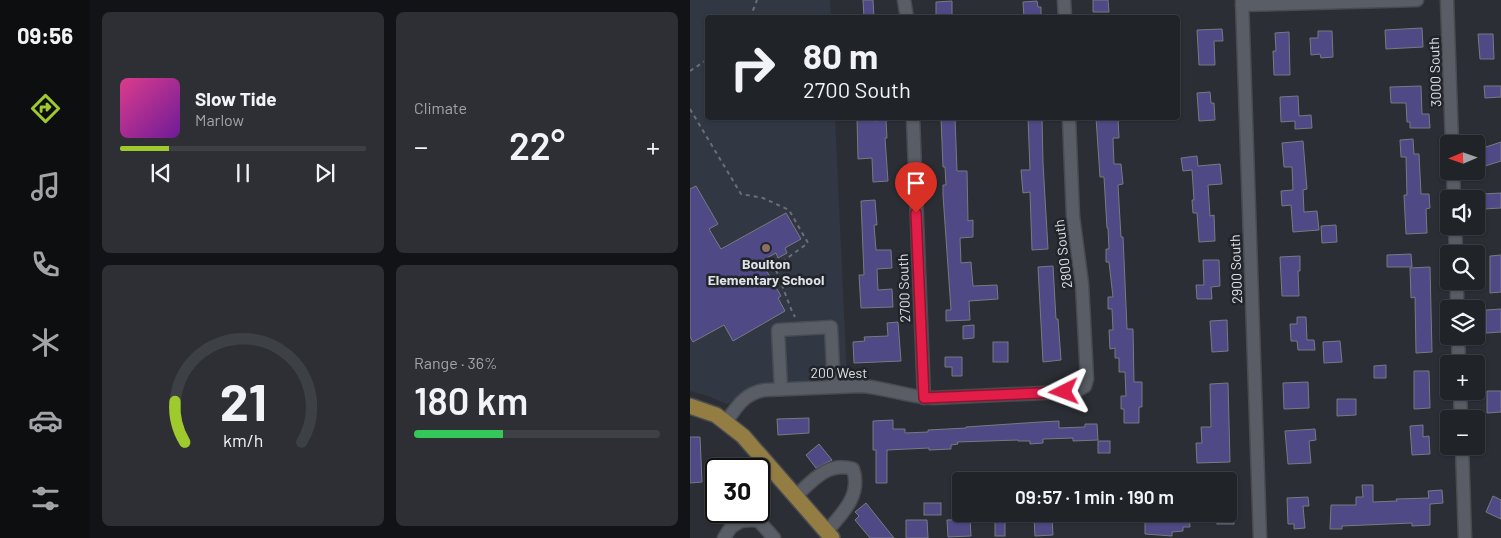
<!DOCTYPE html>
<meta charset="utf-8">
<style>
:root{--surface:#202328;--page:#2d2f34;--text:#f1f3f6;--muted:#a2a4a8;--line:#3d4045;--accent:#9eca2e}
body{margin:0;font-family:Barlow,sans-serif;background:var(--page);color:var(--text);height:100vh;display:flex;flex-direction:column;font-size:19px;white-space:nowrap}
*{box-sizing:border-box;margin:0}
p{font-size:16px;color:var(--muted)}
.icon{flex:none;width:28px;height:28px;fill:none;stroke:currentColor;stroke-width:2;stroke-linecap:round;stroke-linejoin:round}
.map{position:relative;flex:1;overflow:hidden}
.side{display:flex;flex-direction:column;gap:12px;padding:12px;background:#121316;width:600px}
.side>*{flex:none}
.banner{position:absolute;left:15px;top:15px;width:475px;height:105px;border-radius:5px;box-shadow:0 1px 4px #0004,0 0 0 1px var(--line);background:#202328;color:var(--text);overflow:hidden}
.needle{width:32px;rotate:268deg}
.tools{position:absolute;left:750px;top:135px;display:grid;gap:10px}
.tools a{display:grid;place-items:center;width:45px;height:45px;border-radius:5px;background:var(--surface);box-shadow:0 1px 4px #0004,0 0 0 1px var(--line);font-size:25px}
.speed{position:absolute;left:15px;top:458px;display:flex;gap:10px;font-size:25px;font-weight:700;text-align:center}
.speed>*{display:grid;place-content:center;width:65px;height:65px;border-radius:50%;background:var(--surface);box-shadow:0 1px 4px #0004,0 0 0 1px var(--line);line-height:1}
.speed .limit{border:2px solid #111;border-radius:8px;background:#fff;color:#111}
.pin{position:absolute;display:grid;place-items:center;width:42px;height:42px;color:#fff;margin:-51px -21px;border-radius:50% 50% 50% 0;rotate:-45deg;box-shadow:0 0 5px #0007}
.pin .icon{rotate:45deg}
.me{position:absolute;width:55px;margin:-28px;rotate:267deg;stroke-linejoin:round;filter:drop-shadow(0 0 4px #0008)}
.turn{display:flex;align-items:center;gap:18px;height:105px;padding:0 15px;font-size:22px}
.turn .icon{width:65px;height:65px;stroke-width:2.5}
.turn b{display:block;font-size:35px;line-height:42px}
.big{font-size:38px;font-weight:600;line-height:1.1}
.side .widget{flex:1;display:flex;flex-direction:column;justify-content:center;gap:8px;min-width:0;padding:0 18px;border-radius:8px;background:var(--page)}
.side .dial{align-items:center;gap:0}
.dial svg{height:130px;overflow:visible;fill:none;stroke:var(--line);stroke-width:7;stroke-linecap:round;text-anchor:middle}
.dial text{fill:var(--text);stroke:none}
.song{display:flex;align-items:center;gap:15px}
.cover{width:60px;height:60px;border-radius:8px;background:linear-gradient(135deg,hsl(330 70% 55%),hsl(280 70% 35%))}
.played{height:5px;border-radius:2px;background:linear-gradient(90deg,var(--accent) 20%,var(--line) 20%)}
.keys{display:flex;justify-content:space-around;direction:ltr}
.heat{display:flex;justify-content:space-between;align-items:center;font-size:28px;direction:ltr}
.charge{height:8px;border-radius:4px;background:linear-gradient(90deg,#34c759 36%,var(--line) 0)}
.side .tiles{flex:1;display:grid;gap:12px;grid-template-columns:repeat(2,1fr)}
.trip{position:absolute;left:262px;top:472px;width:285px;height:50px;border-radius:5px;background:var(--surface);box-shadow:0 1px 4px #0004,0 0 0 1px var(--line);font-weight:600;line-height:50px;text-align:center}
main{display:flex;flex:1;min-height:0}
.tabs{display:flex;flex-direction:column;width:90px;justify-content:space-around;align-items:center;background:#0d0e10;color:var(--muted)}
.tabs .icon{width:35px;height:35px}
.tabs .selected{color:var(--accent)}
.tabs b{font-size:22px;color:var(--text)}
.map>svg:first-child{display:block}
.built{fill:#313844}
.building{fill:#4f4986;stroke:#797982}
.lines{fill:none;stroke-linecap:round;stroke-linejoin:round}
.minor-casing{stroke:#484c51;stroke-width:15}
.major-casing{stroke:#484c51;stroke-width:18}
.path{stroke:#6b6f74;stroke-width:2;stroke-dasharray:4 4;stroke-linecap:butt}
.minor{stroke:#595d65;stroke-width:12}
.major{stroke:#937d42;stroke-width:15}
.route-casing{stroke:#92132f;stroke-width:12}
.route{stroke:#e11d48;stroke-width:9}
.education-dot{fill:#8d6e63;stroke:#21252b;stroke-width:2}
.labels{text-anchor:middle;stroke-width:5;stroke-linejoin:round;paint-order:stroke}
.street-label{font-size:14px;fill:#dee1e5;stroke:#21252b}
.poi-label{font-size:14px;font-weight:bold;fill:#dee1e5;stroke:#21252b}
</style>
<main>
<nav class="tabs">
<b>09:56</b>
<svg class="icon selected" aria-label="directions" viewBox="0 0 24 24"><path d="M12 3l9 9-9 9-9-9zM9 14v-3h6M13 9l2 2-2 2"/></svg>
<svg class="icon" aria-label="music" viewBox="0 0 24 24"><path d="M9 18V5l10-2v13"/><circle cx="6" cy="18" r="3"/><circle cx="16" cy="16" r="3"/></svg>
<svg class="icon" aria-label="phone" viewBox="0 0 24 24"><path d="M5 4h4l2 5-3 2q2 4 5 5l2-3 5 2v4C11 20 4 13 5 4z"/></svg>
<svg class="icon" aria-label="climate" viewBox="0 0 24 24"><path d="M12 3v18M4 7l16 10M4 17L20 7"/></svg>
<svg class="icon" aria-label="car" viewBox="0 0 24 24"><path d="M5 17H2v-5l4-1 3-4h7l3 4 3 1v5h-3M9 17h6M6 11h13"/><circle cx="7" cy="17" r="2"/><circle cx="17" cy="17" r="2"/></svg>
<svg class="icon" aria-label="filters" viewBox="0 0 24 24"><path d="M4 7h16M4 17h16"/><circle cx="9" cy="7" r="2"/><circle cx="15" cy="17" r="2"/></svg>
</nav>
<section class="side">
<div class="tiles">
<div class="widget">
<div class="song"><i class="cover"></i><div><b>Slow Tide</b><p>Marlow</p></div></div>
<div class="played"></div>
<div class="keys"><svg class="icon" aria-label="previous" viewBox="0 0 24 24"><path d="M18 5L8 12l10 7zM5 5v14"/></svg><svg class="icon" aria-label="pause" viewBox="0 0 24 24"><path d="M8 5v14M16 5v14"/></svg><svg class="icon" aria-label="next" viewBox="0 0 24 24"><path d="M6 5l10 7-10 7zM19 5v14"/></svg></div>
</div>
<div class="widget"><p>Climate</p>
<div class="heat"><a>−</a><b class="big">22°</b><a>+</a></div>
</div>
<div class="widget dial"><svg viewBox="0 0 100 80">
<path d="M14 69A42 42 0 1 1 86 69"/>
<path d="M14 69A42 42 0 0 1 8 44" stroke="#9eca2e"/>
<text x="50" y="56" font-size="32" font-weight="700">21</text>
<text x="50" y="72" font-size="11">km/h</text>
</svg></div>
<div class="widget"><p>Range · 36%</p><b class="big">180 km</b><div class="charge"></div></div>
</div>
</section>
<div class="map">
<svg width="811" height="538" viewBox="0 0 811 538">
<rect width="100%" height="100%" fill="#2b2f35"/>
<path class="built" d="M0 0H140L141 17 18 18V118H145L157 379 64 385 51 392 40 403 37 404 18 396 0 391Z"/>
<g class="building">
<path d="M173 0H183L184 18H174Z"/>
<path d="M403 0H418L419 12H403Z"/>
<path d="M262 1V18H246V2Z"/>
<path d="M347 1 348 7H351V18H334L333 2Z"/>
<path d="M732 28 733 47 696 49 695 30Z"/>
<path d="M532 29 533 41H524L525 65H509L507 30Z"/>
<path d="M628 31H642L643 57 631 58 630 54 621 55 620 38H628Z"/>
<path d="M599 32 600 75H584L583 51H586L585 33Z"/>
<path d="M788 34H803L804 59H790Z"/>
<path d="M731 86 732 114H739L740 128H720V122H717L716 103H701L700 87Z"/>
<path d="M794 86H811V97L795 98Z"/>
<path d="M520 92 521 103H524L525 120 509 121 507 93Z"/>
<path d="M608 96 609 116 621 115 622 128 605 129V121L591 122 590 97Z"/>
<path d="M167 118H184V121L196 120 197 138H195L198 181 183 182 182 158 168 159Z"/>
<path d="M251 118H265L267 171H277L278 221 283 220V237L270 238 271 263 281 262 283 286 307 285 308 299 279 301 280 320 256 321V310H261L253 195V185H256L255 167H253Z"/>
<path d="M338 118H352L353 163 358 249 342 250 340 192 333 193 331 170H340Z"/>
<path d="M406 118H428L429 138H423L424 164H431L433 184 428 185 431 237H433L434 259 437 329H443L444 382H452V407H449V423H434V409H431V396H436L435 372H429V358H425V348L420 349 419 330H423L422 309H418V297H423L419 262H416V249H419L418 228H417L414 177H410Z"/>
<path d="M723 139 724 154H729L731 194H739L740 208 736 209 737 233 716 234 714 195H717L716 157H711L710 140Z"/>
<path d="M613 141 617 189 613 190 614 212 627 211 629 230 603 232 601 205 592 206 591 191 603 190 602 167H594L592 143Z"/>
<path d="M811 142V161L795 166 790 149Z"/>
<path d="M507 156 508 166 530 164 532 184 518 185 520 216 524 215 525 241 509 242 507 213H503L502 200H504L502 170 493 171 491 158Z"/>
<path d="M6 186 28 224 19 229 31 249 96 213 111 239 95 248 97 253 88 258 86 253 71 261 91 296 88 298 95 311 43 341 34 325 3 342 0 337V189Z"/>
<path d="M811 193V208L794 209 793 194Z"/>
<path d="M185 200 187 225H184L186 250H201L202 268 187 269 188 290 202 289 203 307 171 308 169 275H174L171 201Z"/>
<path d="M646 225 647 242 632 243 631 226Z"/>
<path d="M721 254 722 267H697V255Z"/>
<path d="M811 255V292L800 293V256Z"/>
<path d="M610 256V271H608L609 296H592L590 257Z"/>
<path d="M513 260H529L530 286 521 287 522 299H507L506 285H514Z"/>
<path d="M363 266 366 319H368L371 360 353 362 348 267Z"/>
<path d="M740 267 742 352 726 353 725 297 721 298 720 268Z"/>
<path d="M811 309V332L796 333V310Z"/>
<path d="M607 317H616L617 340H624L625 350H608L607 341H601L600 324H607Z"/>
<path d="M537 320 538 351 522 352 520 321Z"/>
<path d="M208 322 211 361 164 363 163 342 175 341 174 337 198 336 197 323Z"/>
<path d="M284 325V338L273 339V326Z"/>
<path d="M650 341 652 362 634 363 633 342Z"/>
<rect x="303" y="342" width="15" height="20"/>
<path d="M255 357H272V376H262V367H255Z"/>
<path d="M696 365V378H684V366Z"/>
<path d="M724 371H739L740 408 724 409Z"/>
<path d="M618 382 619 408 594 409 593 383Z"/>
<path d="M538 383 540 462 507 463 506 443H512L511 427H521L520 384Z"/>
<path d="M797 391H811V412L797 413Z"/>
<path d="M647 399H666V415L647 416Z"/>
<path d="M119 418V433L88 435 87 419Z"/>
<path d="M203 420V429H215V433L238 432V430L276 428V427L350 422 369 421V428L395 427V424H407L408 440 383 441V438L353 439V443L340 444V441H328V440L267 442 268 444 261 445V449L239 450V448L197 450V483H186V450H183V421Z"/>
<path d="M733 425V437L739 436 740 454 722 455 720 426Z"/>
<path d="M625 429 626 440 619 441 621 463 598 464 595 431Z"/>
<path d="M0 437H10L12 482 0 483Z"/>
<rect x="408" y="441" width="12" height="12"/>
<path d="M129 444 142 460 126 468 116 455Z"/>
<path d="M672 485H683V502L707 501 706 499 739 498 738 491 752 490 753 503 740 504V525L722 526V523L652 526V529H640L641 505H666V497H673Z"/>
<path d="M803 496 811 500V519L796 512Z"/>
<path d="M618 497 619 506H613L615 528 604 529V524H598L597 498Z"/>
<path d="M176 503 204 538H180L165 520 169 516 165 512Z"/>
<rect x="234" y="503" width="17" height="12"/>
<path d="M481 514H499L500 527H493V531L482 532V536L455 534V522H481Z"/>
<rect x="527" y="514" width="17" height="10"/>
<path d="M362 517 363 535 345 536 344 518Z"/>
<path d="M280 519 281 536 258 537 257 520Z"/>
<path d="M216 520H237L238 538H216Z"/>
<rect x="305" y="520" width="10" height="16"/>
</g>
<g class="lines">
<defs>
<g id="minor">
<path d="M214 0 217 18"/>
<path d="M374 0 375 18"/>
<path d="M552 0 570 538"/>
<path d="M757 0 762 144"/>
<path d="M552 5 727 0"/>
<path d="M223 118 234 398"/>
<path d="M763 171 764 199"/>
<path d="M765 226 766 254"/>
<path d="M767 281V309"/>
<path d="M768 336 769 364"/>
<path d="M91 389 88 330 141 327 144 387"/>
<path d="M770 391 771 419"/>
<path d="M36 422C47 406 55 393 75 390L170 386C194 387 218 397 242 398L374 392 390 389 395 386 397 379 392 284 383 216 379 118"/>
<path d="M772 446 775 538"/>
<path d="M106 496C122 481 138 461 163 469 172 495 152 514 136 532"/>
<path d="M34 538 41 527 51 521 62 520 69 521 84 538"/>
</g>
<path id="major" d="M0 406 26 415 53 436 142 538"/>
</defs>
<use href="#minor" class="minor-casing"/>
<use href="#major" class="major-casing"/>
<g class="path">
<path d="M60 18 67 0"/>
<path d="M0 71 18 59"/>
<path d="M0 109 51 194 73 198 99 210 118 243 85 267 101 309 105 317"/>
</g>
<use href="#minor" class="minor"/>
<use href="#major" class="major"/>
</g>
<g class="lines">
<defs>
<path id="route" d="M226 213 234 398 374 392"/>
</defs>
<use href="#route" class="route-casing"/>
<use href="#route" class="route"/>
</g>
<circle class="education-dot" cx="76" cy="248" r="5"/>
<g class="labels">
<g class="street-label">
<text transform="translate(745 72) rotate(-92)" y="5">3000 South</text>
<text transform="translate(373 254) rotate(-97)" y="5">2800 South</text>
<text transform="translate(546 269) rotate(-92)" y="5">2900 South</text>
<text transform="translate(214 288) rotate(-92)" y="5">2700 South</text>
<text x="149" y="378">200 West</text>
</g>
<g class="poi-label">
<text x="76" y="269">Boulton<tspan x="76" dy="16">Elementary School</tspan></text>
</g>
</g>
</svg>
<div class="tools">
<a><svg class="needle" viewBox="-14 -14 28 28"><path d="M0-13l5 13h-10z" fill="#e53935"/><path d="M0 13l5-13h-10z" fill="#a2a4a8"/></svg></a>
<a><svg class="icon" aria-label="sound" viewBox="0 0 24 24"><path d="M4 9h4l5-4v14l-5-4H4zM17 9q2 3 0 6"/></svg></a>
<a><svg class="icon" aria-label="search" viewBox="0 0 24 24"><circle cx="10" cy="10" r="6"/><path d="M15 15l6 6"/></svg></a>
<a><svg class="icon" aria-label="layers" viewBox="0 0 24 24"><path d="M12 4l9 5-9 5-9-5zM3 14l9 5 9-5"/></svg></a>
<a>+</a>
<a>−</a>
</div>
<div class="speed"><div class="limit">30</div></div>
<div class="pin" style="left:226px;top:213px;background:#d93025"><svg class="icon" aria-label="arrive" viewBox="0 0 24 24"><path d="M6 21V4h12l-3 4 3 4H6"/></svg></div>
<svg class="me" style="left:374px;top:392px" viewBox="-20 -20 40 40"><path d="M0-17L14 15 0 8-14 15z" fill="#e11d48" stroke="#fff" stroke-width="4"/></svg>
<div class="trip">09:57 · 1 min · 190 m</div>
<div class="banner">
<div class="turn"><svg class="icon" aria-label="right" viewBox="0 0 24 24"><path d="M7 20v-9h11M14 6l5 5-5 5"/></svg><div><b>80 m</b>2700 South</div></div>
</div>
</div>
</main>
